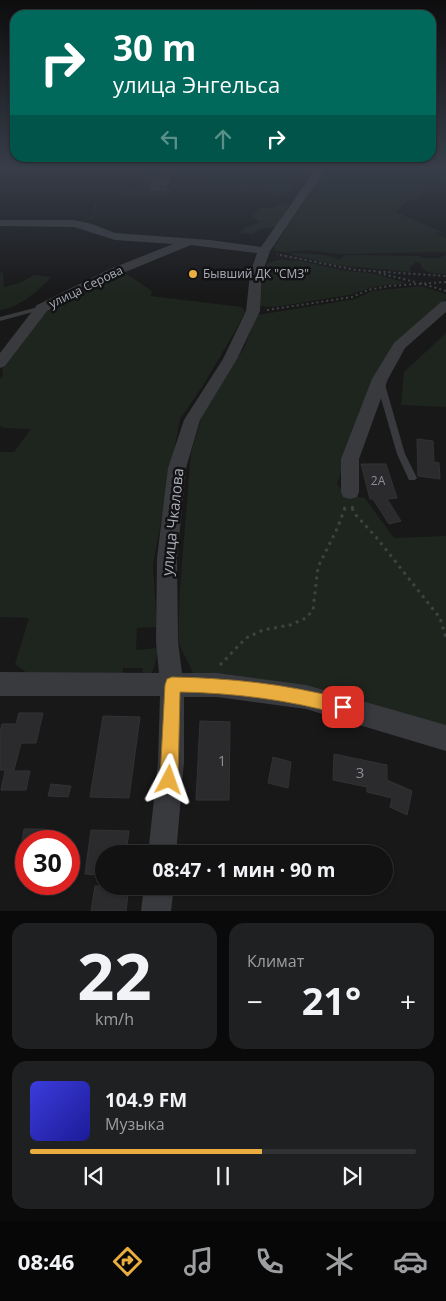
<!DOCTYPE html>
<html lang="ru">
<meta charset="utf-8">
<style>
:root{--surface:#121213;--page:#1f2021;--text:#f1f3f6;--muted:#9c9ea0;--line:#313233;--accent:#eaad3f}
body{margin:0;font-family:"Open Sans",sans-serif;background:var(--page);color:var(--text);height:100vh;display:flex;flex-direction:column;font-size:19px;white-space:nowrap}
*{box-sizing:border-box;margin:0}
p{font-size:16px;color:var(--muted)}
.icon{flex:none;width:28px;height:28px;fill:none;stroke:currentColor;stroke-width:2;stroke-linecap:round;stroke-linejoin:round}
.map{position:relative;height:911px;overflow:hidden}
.drawer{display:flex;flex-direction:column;gap:12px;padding:12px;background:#0a0a0a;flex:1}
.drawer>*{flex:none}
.guide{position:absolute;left:10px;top:10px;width:426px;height:152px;border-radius:15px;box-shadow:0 1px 4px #0004,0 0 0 1px var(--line);background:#00695c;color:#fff;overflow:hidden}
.speed{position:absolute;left:15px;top:830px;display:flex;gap:10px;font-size:25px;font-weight:700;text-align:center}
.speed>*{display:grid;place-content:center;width:65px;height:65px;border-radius:50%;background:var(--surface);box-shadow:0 1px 4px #0004,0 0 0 1px var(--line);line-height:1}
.speed .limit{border:8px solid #d22;background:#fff;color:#111}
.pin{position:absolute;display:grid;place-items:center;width:42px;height:42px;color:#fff;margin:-21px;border-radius:10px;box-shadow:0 2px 8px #0006}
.me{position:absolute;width:55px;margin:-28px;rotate:4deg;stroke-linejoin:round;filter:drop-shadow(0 0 4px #0008)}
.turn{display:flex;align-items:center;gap:18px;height:105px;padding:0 20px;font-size:22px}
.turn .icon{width:65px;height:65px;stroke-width:2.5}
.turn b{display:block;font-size:35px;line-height:42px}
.lanes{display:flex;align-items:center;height:48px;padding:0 20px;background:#0003;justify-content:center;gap:25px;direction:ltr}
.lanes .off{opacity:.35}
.big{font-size:38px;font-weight:700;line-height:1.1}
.drawer .tile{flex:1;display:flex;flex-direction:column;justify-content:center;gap:8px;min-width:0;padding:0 18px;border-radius:15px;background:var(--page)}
.drawer .dial{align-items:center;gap:0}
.dial b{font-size:65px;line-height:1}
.song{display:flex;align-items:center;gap:15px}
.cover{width:60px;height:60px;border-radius:8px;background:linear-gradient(135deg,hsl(240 70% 55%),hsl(240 70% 35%))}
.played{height:5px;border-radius:2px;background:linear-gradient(90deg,var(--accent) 60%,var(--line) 60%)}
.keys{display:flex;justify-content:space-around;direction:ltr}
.heat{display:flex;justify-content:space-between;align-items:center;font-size:28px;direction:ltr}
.drawer .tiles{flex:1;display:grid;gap:12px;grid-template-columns:1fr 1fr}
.tile:last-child{grid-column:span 2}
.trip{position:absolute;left:95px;top:845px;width:298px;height:50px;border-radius:25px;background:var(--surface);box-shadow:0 1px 4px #0004,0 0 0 1px var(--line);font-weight:700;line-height:50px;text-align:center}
.tab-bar{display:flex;height:80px;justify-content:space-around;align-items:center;background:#070708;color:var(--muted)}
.tab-bar .icon{width:35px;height:35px}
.tab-bar .active{color:var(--accent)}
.tab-bar b{font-size:22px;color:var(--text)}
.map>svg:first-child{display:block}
.green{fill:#1e241e}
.building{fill:#2b2b2d;stroke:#323235}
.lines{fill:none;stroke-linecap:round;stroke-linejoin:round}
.path-far3{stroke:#3f4145;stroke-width:1;stroke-dasharray:1 2.5;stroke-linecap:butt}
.path-far2{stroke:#3f4145;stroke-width:2;stroke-dasharray:2 3;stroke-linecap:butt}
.path-far1{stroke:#3f4145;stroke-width:2.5;stroke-dasharray:2.5 4;stroke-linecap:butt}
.path{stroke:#3f4145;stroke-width:3;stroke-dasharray:3 4.5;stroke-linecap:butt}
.lane{fill:#393a3e;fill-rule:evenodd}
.street{fill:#393a3e;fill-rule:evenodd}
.route{fill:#eaad3f;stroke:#987029}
.poi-dot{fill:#eaad3f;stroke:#131315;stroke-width:2}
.labels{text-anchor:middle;stroke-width:5;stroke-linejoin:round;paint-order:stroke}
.far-poi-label{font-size:12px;fill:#aaafb9;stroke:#131315;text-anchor:start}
.far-street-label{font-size:12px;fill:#aaafb9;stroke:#131315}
.number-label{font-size:12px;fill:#8a8d95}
.street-label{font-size:15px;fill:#aaafb9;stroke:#131315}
.near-number-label{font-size:15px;fill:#8a8d95}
</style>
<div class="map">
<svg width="446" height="911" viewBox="0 0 446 911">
<rect width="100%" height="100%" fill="#181819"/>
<g class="green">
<path d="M143 167H156L149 189 166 190 178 182V171L182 167H313L314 170 309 180 294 181 288 193 272 195 263 189 251 187 245 192C225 188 200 175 180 185 174 188 169 194 164 197L146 195 124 196 117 191 138 189V181Z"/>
<path d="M327 167H446V191L434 188 426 189 419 197 408 200 396 212 440 231 435 234 446 238V252L342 254 306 250 285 252 275 251 274 247Z"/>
<path d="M281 203H290L277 227 259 229 253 234 238 233 244 228 260 222 252 216 261 207 272 208Z"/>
<path d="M293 253 325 255 340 260 345 255 419 256 422 258H439L446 255V274C435 273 423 275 420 263L416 262 410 267 411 272 335 265 289 254Z"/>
<path d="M279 260 301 261 348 271 371 273 407 283 377 286 349 295 275 307 260 306 263 275 268 263Z"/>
<path d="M0 272 3 273 4 287 19 283 34 275 51 277C41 290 16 309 0 310Z"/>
<path d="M125 273 152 291 151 296 242 307 245 312 235 331 204 384 180 419 153 565 157 627 137 628 136 650 158 648 155 665 150 676H142L143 668H123V678H34L15 664 29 618 0 617V452H14L31 429 4 428 0 426V379L3 376 2 368 43 314 55 306Z"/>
<path d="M421 286 446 294V299L409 331 366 396 337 484 346 495 365 498 394 538 446 536V735L322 694 193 673 178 642 180 588 191 453 204 408 244 348 257 315 355 299 372 291Z"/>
<path d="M446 333V407L401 405 404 372Z"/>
</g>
<g class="building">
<path d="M156 167H172L166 190H149Z"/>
<path d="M417 439 433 441 434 462 439 463 440 479 418 476Z"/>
<path d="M361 464H386L397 498 387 499 401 521 389 524 373 499H370Z"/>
<path d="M19 713H43L36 743H21L14 770H0V732L2 724H16Z"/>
<path d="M103 716 140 717 129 798 90 797Z"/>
<path d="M200 721 230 722 229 800H196Z"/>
<path d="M334 754 387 765V780L412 791 407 815 390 807 392 798 367 792V787L333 780Z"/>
<path d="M273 757 291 762 288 788 268 783Z"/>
<path d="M5 771H30L26 790H1Z"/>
<path d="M51 784 71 786 68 797 48 796Z"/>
<path d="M24 829H45L43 841H22Z"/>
<path d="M91 830 129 831 126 854H104V875L85 874Z"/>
<path d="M95 886H129L126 911H91Z"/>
</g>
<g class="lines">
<g class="path-far3">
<path d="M92 218 107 167"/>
<path d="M277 254 286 256"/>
</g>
<g class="path-far2">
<path d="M280 255 356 270 446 276"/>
<path d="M379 273 415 282"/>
<path d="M420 283 446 291"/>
<path d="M267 310 352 297 368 290 389 286 446 282"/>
</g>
<g class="path-far1">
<path d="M352 506 353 509"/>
<path d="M344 509 346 504"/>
</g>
<g class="path">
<path d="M352 508 354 513 376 537 440 618 446 638"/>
<path d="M220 665 246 638 263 630 290 625 306 618 313 610 318 567 337 529 345 508"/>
</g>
<g class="lane">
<path d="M42 306 45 308 44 309 0 321V317Z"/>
<path d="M377 379H383L384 381 405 454 417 478 415 480H409L397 454 376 381Z"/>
</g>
<g class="street">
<path d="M317 167H327L270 251 262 274 260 311 237 359 200 420 186 468 177 558 178 642 182 673H217L306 685 446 725V751L306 709 217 697H184V762L176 854H148L158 762 160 696H0V672L159 673 156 642 157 558 168 468 184 420 223 359 246 311 250 274 257 253 191 245 118 275 47 311 5 366 0 368V353L37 305 110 269 173 244 115 240 74 227 0 226V220H74L92 224 115 233 210 240 261 247Z"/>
<path d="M446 301V312L405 348 388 379 359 459V492L357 497 350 499 343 497 341 492V459L372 379 394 343 441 302Z"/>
<path d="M144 886H174L171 911H141Z"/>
</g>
</g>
<linearGradient id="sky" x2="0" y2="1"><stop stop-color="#0d0d0e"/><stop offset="0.57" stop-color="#373d49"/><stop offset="1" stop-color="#373d49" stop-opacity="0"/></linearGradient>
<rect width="446" height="294" fill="url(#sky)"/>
<path class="route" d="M172 677C230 678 287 684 343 699L348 702 351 707 348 713 343 715C290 700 235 693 180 692L178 780 175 786 169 789 163 786 160 780 165 685 167 679Z"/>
<circle class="poi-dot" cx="193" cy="274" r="5"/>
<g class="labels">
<g class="far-poi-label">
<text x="203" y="278">Бывший ДК "СМЗ"</text>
</g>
<g class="far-street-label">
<text transform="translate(86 287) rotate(-26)" y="4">улица Серова</text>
</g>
<g class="number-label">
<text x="378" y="485">2А</text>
</g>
<g class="street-label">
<text transform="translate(173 522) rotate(-84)" y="5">улица Чкалова</text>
</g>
<g class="near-number-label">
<text x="222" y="766">1</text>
<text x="360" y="778">3</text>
</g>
</g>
</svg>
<div class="speed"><div class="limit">30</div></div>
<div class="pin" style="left:343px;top:707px;background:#d93025"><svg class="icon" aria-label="arrive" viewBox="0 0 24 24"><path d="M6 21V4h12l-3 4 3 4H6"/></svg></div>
<svg class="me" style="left:169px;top:780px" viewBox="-20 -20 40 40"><path d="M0-17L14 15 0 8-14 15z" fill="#eaad3f" stroke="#fff" stroke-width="4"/></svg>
<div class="trip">08:47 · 1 мин · 90 m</div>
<div class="guide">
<div class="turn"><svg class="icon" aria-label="right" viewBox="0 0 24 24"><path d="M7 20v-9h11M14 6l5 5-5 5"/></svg><div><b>30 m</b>улица Энгельса</div></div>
<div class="lanes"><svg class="icon off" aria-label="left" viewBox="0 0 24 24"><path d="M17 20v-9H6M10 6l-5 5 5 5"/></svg><svg class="icon off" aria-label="ahead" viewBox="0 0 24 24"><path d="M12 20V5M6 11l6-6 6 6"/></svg><svg class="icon" aria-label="right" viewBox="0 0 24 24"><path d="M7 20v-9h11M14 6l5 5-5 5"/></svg></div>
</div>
</div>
<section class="drawer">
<div class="tiles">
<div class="tile dial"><b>22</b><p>km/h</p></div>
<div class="tile"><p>Климат</p>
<div class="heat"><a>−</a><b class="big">21°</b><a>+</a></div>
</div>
<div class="tile">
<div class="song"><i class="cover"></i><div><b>104.9 FM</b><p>Музыка</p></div></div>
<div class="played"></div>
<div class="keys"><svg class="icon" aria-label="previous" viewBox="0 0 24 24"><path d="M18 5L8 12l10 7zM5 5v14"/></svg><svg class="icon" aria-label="pause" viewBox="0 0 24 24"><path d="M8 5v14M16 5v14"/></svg><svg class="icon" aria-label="next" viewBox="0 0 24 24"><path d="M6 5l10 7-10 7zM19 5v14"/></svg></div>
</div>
</div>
</section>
<nav class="tab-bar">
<b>08:46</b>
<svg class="icon active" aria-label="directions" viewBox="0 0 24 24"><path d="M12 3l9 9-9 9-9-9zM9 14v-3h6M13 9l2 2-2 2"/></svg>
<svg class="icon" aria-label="music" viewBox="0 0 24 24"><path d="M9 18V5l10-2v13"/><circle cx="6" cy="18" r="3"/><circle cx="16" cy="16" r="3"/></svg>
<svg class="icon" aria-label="phone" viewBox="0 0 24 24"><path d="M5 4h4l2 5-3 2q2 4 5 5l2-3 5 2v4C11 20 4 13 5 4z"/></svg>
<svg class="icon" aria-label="climate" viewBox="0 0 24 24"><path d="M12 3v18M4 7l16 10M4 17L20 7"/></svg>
<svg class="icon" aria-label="car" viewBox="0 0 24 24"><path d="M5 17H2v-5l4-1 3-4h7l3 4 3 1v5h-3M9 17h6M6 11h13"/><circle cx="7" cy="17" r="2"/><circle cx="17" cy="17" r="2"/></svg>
</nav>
